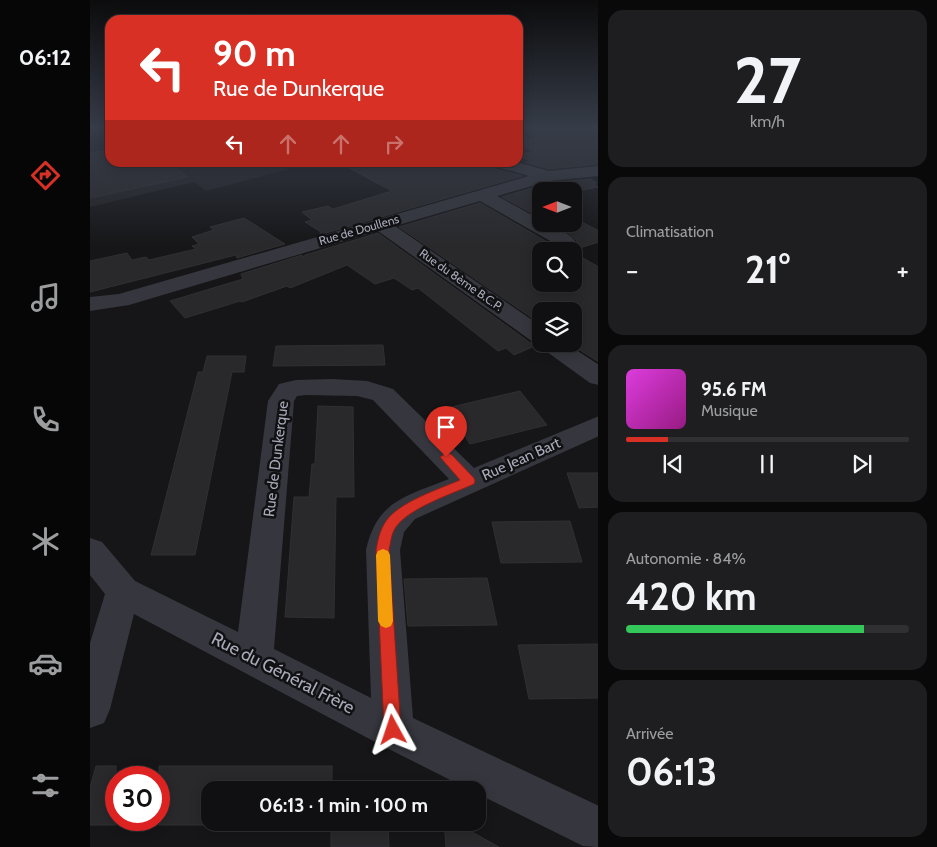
<!DOCTYPE html>
<html lang="fr">
<meta charset="utf-8">
<style>
:root{--surface:#101012;--page:#1e1e20;--text:#f1f3f6;--muted:#9c9d9f;--line:#303032;--accent:#d93025}
body{margin:0;font-family:Cabin,sans-serif;background:var(--page);color:var(--text);height:100vh;display:flex;flex-direction:column;font-size:19px;white-space:nowrap}
*{box-sizing:border-box;margin:0}
p{font-size:16px;color:var(--muted)}
.icon{flex:none;width:28px;height:28px;fill:none;stroke:currentColor;stroke-width:2;stroke-linecap:round;stroke-linejoin:round}
.map{position:relative;flex:1;overflow:hidden}
.panel{display:flex;flex-direction:column;gap:10px;padding:10px;background:#09090a;width:339px}
.panel>*{flex:none}
.top-card{position:absolute;left:15px;top:15px;width:418px;height:152px;border-radius:15px;box-shadow:0 2px 12px #0003,0 0 0 1px var(--line);background:#d93025;color:#fff;overflow:hidden}
.needle{width:32px;rotate:270deg}
.tools{position:absolute;left:442px;top:182px;display:grid;gap:10px}
.tools a{display:grid;place-items:center;width:50px;height:50px;border-radius:10px;background:var(--surface);box-shadow:0 2px 12px #0003,0 0 0 1px var(--line);font-size:25px}
.speed{position:absolute;left:15px;top:766px;display:flex;gap:10px;font-size:25px;font-weight:700;text-align:center}
.speed>*{display:grid;place-content:center;width:65px;height:65px;border-radius:50%;background:var(--surface);box-shadow:0 2px 12px #0003,0 0 0 1px var(--line);line-height:1}
.speed .limit{border:8px solid #d22;background:#fff;color:#111}
.pin{position:absolute;display:grid;place-items:center;width:42px;height:42px;color:#fff;margin:-51px -21px;border-radius:50% 50% 50% 0;rotate:-45deg;box-shadow:0 0 5px #0007}
.pin .icon{rotate:45deg}
.me{position:absolute;width:55px;margin:-28px;rotate:355deg;stroke-linejoin:round;filter:drop-shadow(0 0 4px #0008)}
.turn{display:flex;align-items:center;gap:18px;height:105px;padding:0 25px;font-size:22px}
.turn .icon{width:65px;height:65px;stroke-width:2.5}
.turn b{display:block;font-size:35px;line-height:42px}
.lanes{display:flex;align-items:center;height:48px;padding:0 25px;background:#0003;justify-content:center;gap:25px;direction:ltr}
.lanes .off{opacity:.35}
.big{font-size:38px;font-weight:700;line-height:1.1}
.panel .tile{flex:1;display:flex;flex-direction:column;justify-content:center;gap:8px;min-width:0;padding:0 18px;border-radius:15px;background:var(--page)}
.panel .dial{align-items:center;gap:0}
.dial b{font-size:65px;line-height:1}
.song{display:flex;align-items:center;gap:15px}
.cover{width:60px;height:60px;border-radius:8px;background:linear-gradient(135deg,hsl(300 70% 55%),hsl(310 70% 35%))}
.played{height:5px;border-radius:2px;background:linear-gradient(90deg,var(--accent) 15%,var(--line) 15%)}
.keys{display:flex;justify-content:space-around;direction:ltr}
.heat{display:flex;justify-content:space-between;align-items:center;font-size:28px;direction:ltr}
.charge{height:8px;border-radius:4px;background:linear-gradient(90deg,#34c759 84%,var(--line) 0)}
.trip{position:absolute;left:111px;top:781px;width:285px;height:50px;border-radius:15px;background:var(--surface);box-shadow:0 2px 12px #0003,0 0 0 1px var(--line);font-weight:700;line-height:50px;text-align:center}
main{display:flex;flex:1;min-height:0}
.tab-bar{display:flex;flex-direction:column;width:90px;justify-content:space-around;align-items:center;background:#060607;color:var(--muted)}
.tab-bar .icon{width:35px;height:35px}
.tab-bar .on{color:var(--accent)}
.tab-bar b{font-size:22px;color:var(--text)}
.map>svg:first-child{display:block}
.built{fill:#222225}
.building{fill:#29292c;stroke:#303034}
.lines{fill:none;stroke-linecap:round;stroke-linejoin:round}
.minor{fill:#36373e;fill-rule:evenodd}
.route{fill:#d93025;stroke:#8d1f18}
.slow{fill:#f59e0b}
.labels{text-anchor:middle;stroke-width:5;stroke-linejoin:round;paint-order:stroke}
.far-street-label{font-size:12px;fill:#a7aab9;stroke:#111113}
.street-label{font-size:15px;fill:#a7aab9;stroke:#111113}
.near-street-label{font-size:18px;fill:#a7aab9;stroke:#111113}
</style>
<main>
<nav class="tab-bar">
<b>06:12</b>
<svg class="icon on" aria-label="directions" viewBox="0 0 24 24"><path d="M12 3l9 9-9 9-9-9zM9 14v-3h6M13 9l2 2-2 2"/></svg>
<svg class="icon" aria-label="music" viewBox="0 0 24 24"><path d="M9 18V5l10-2v13"/><circle cx="6" cy="18" r="3"/><circle cx="16" cy="16" r="3"/></svg>
<svg class="icon" aria-label="phone" viewBox="0 0 24 24"><path d="M5 4h4l2 5-3 2q2 4 5 5l2-3 5 2v4C11 20 4 13 5 4z"/></svg>
<svg class="icon" aria-label="climate" viewBox="0 0 24 24"><path d="M12 3v18M4 7l16 10M4 17L20 7"/></svg>
<svg class="icon" aria-label="car" viewBox="0 0 24 24"><path d="M5 17H2v-5l4-1 3-4h7l3 4 3 1v5h-3M9 17h6M6 11h13"/><circle cx="7" cy="17" r="2"/><circle cx="17" cy="17" r="2"/></svg>
<svg class="icon" aria-label="filters" viewBox="0 0 24 24"><path d="M4 7h16M4 17h16"/><circle cx="9" cy="7" r="2"/><circle cx="15" cy="17" r="2"/></svg>
</nav>
<div class="map">
<svg width="509" height="847" viewBox="0 0 509 847">
<rect width="100%" height="100%" fill="#161618"/>
<path class="built" d="M0 158 20 162H210L214 165 116 191 104 182 0 207Z"/>
<g class="building">
<path d="M464 128H509V164L459 169 435 162H442L428 154 443 152 431 145 433 144 429 142 447 138 437 133Z"/>
<path d="M20 149V162H78L97 177 0 198V153Z"/>
<path d="M248 162H396L399 167 432 176 229 235 231 232 215 222 222 220 212 212 238 206 243 209 302 191Z"/>
<path d="M501 179 507 183H503L508 187 487 191H451V218L412 197 459 183Z"/>
<path d="M390 203 468 248 475 250 484 247 487 241 476 231 461 224H484V218L509 231V242L480 251H451V284H484V253L509 267V362L480 344H484V311H451V324L309 227Z"/>
<path d="M154 218 195 244 147 258 146 255 0 292V261L37 253 42 260 56 257 59 260 106 249 102 246 109 244 102 237 124 230 120 227Z"/>
<path d="M288 233 442 344 447 345 424 355 416 348 408 351 328 288 322 290 304 278 285 284 257 265 200 288 197 286 152 302 150 301 95 318 80 301 153 279 151 274 212 255 214 257 215 255Z"/>
<path d="M293 345 295 365 183 366 186 346Z"/>
<path d="M117 356H156L154 372H142L105 555H61L108 372H113Z"/>
<path d="M430 391 457 425 380 444 357 408Z"/>
<path d="M228 406 263 407 264 497H246L244 618 195 617 204 497H219L222 464H225Z"/>
<path d="M477 473H509V507L489 508Z"/>
<path d="M480 521 492 562 411 563 402 522Z"/>
<path d="M397 578 407 625 318 626 314 579Z"/>
<path d="M509 644V698L439 699 428 645Z"/>
<path d="M6 766H26V825H0V788Z"/>
<path d="M69 766H242V790H120V825H69Z"/>
<path d="M241 822H298L299 847H241Z"/>
<path d="M354 822H364L409 847H356Z"/>
</g>
<g class="lines">
<g class="minor">
<path d="M398 162H426L459 171 509 166V176L459 181 407 196 451 220V224C462 224 480 233 486 242L483 246 476 248 469 246 390 201 305 226 451 326V344H477L509 365V385L500 383 453 349 449 344 443 342 288 231 39 305 0 311V297L29 294 439 176 400 165Z"/>
<path d="M242 379 277 381 303 389 384 468 509 416V436L325 519 314 532 310 550 323 718 509 806V847L493 846 388 794V790H380L289 744 44 614 20 709 14 723 0 728V643L15 594 0 575V538L12 542 45 581 148 632 178 401 189 384 206 380ZM216 395 267 396 283 400 359 479C317 496 287 500 276 550L281 698 184 649 204 401 207 396Z"/>
</g>
</g>
<linearGradient id="sky" x2="0" y2="1"><stop stop-color="#0c0c0d"/><stop offset="0.52" stop-color="#363c48"/><stop offset="1" stop-color="#363c48" stop-opacity="0"/></linearGradient>
<rect width="509" height="246" fill="url(#sky)"/>
<path class="route" d="M356 453 361 454 384 478 385 481 384 484C362 494 319 508 306 527 301 534 301 542 299 550L311 730 309 736 303 739 297 736 294 730 286 550C288 539 290 530 296 521 309 502 349 489 370 480L350 457Z"/>
<path class="slow" d="M293 549 298 551 300 555 303 621 301 626 296 628 291 626 288 621 286 555 288 551Z"/>
<g class="labels">
<g class="far-street-label">
<text transform="translate(269 230) rotate(-16)" y="4">Rue de Doullens</text>
<text transform="translate(371 280) rotate(35)" y="4">Rue du 8ème B.C.P.</text>
</g>
<g class="street-label">
<text transform="translate(186 459) rotate(-83)" y="5">Rue de Dunkerque</text>
<text transform="translate(431 459) rotate(-24)" y="5">Rue Jean Bart</text>
</g>
<g class="near-street-label">
<text transform="translate(193 673) rotate(27)" y="6">Rue du Général Frère</text>
</g>
</g>
</svg>
<div class="tools">
<a><svg class="needle" viewBox="-14 -14 28 28"><path d="M0-13l5 13h-10z" fill="#e53935"/><path d="M0 13l5-13h-10z" fill="#9c9d9f"/></svg></a>
<a><svg class="icon" aria-label="search" viewBox="0 0 24 24"><circle cx="10" cy="10" r="6"/><path d="M15 15l6 6"/></svg></a>
<a><svg class="icon" aria-label="layers" viewBox="0 0 24 24"><path d="M12 4l9 5-9 5-9-5zM3 14l9 5 9-5"/></svg></a>
</div>
<div class="speed"><div class="limit">30</div></div>
<div class="pin" style="left:356px;top:457px;background:#d93025"><svg class="icon" aria-label="arrive" viewBox="0 0 24 24"><path d="M6 21V4h12l-3 4 3 4H6"/></svg></div>
<svg class="me" style="left:303px;top:730px" viewBox="-20 -20 40 40"><path d="M0-17L14 15 0 8-14 15z" fill="#d93025" stroke="#fff" stroke-width="4"/></svg>
<div class="trip">06:13 · 1 min · 100 m</div>
<div class="top-card">
<div class="turn"><svg class="icon" aria-label="left" viewBox="0 0 24 24"><path d="M17 20v-9H6M10 6l-5 5 5 5"/></svg><div><b>90 m</b>Rue de Dunkerque</div></div>
<div class="lanes"><svg class="icon" aria-label="left" viewBox="0 0 24 24"><path d="M17 20v-9H6M10 6l-5 5 5 5"/></svg><svg class="icon off" aria-label="ahead" viewBox="0 0 24 24"><path d="M12 20V5M6 11l6-6 6 6"/></svg><svg class="icon off" aria-label="ahead" viewBox="0 0 24 24"><path d="M12 20V5M6 11l6-6 6 6"/></svg><svg class="icon off" aria-label="right" viewBox="0 0 24 24"><path d="M7 20v-9h11M14 6l5 5-5 5"/></svg></div>
</div>
</div>
<section class="panel">
<div class="tile dial"><b>27</b><p>km/h</p></div>
<div class="tile"><p>Climatisation</p>
<div class="heat"><a>−</a><b class="big">21°</b><a>+</a></div>
</div>
<div class="tile">
<div class="song"><i class="cover"></i><div><b>95.6 FM</b><p>Musique</p></div></div>
<div class="played"></div>
<div class="keys"><svg class="icon" aria-label="previous" viewBox="0 0 24 24"><path d="M18 5L8 12l10 7zM5 5v14"/></svg><svg class="icon" aria-label="pause" viewBox="0 0 24 24"><path d="M8 5v14M16 5v14"/></svg><svg class="icon" aria-label="next" viewBox="0 0 24 24"><path d="M6 5l10 7-10 7zM19 5v14"/></svg></div>
</div>
<div class="tile"><p>Autonomie · 84%</p><b class="big">420 km</b><div class="charge"></div></div>
<div class="tile"><p>Arrivée</p><b class="big">06:13</b></div>
</section>
</main>
